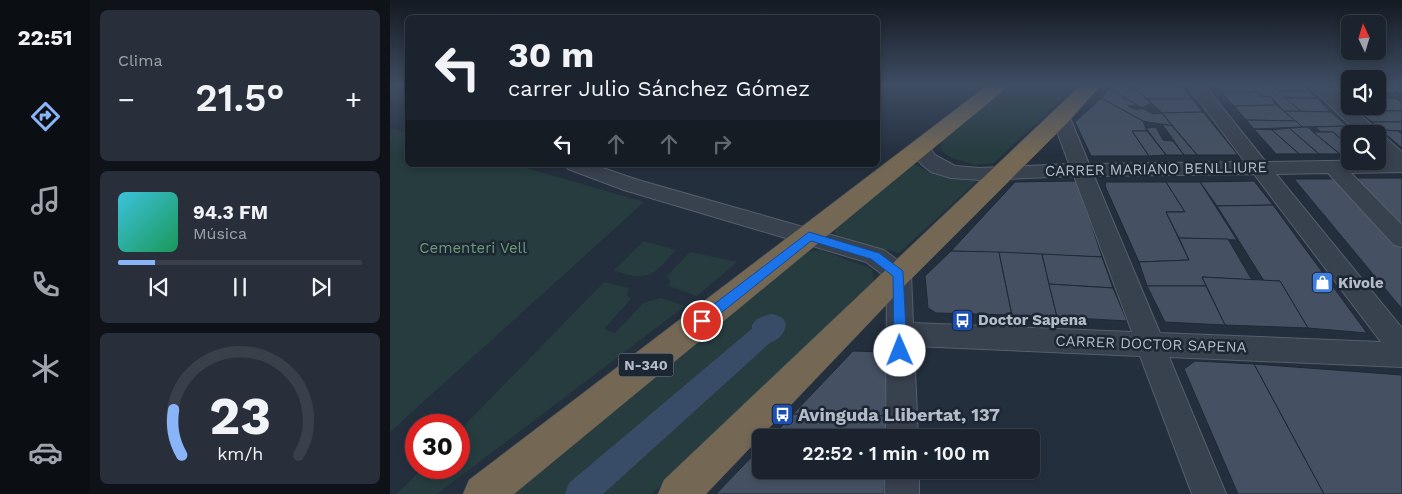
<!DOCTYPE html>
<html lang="es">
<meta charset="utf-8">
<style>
:root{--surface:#1b232e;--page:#282f3a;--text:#f1f3f6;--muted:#a0a4aa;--line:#39404a;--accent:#8ab4f8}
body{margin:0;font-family:"Work Sans",sans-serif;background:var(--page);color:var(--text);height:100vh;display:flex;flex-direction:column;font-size:19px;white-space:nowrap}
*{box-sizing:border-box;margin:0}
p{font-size:16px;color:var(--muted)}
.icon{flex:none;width:28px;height:28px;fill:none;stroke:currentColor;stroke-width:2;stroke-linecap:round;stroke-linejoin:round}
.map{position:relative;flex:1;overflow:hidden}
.drawer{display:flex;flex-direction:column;gap:10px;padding:10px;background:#0f1319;width:300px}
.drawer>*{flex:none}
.top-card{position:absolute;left:15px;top:15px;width:475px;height:152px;border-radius:8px;box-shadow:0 2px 8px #0003,0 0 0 1px var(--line);background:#1b232e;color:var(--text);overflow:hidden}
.needle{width:32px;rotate:356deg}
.tools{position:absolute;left:951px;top:15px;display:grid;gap:10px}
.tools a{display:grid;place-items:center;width:45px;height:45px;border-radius:8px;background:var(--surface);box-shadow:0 2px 8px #0003,0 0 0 1px var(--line);font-size:25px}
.speed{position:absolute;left:15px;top:414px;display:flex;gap:10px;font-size:25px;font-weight:700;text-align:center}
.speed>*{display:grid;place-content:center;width:65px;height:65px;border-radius:50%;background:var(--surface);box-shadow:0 2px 8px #0003,0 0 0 1px var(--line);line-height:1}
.speed .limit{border:8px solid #d22;background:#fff;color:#111}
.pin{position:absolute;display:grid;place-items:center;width:42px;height:42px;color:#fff;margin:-21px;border:2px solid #fff;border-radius:50%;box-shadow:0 1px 5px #0007}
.me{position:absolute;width:55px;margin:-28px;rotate:359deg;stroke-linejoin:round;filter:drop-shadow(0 0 4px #0008)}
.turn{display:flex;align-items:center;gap:18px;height:105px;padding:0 20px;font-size:22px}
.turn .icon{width:65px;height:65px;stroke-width:2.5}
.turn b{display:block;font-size:35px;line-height:42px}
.lanes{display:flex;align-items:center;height:48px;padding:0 20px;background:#0003;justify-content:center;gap:25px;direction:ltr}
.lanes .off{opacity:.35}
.big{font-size:38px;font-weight:600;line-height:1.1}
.drawer .card{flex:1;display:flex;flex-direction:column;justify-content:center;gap:8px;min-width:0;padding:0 18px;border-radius:8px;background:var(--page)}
.drawer .dial{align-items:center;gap:0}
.dial svg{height:130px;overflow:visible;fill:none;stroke:var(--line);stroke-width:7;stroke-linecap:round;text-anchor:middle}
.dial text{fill:var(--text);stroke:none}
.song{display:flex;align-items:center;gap:15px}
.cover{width:60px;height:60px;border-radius:8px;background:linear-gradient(135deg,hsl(190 70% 55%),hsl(150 70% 35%))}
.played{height:5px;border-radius:2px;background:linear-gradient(90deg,var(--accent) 15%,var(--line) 15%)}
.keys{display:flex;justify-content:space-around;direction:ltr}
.heat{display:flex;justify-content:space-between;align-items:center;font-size:28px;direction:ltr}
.trip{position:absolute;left:362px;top:429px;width:288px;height:50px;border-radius:8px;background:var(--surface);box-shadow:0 2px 8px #0003,0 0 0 1px var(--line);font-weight:600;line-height:50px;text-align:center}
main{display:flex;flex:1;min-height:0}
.tab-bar{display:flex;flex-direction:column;width:90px;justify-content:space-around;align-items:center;background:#0b0e12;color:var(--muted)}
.tab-bar .icon{width:35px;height:35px}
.tab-bar .selected{color:var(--accent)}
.tab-bar b{font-size:22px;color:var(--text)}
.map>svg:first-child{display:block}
.green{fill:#263c3f}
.water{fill:#394c67}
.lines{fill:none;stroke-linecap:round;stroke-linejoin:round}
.canal{fill:#394c67;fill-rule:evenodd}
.building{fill:#455162;stroke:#1f2835}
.minor-casing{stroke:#565f6c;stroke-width:2}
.highway-casing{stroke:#434c59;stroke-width:1}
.minor{fill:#38414e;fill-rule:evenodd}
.highway{fill:#746855;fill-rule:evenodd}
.route{fill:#1a73e8;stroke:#114b97}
.labels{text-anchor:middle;stroke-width:5;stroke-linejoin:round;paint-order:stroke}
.shield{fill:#1d2633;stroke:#878f9c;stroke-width:1}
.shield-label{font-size:14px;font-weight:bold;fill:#b4bcc9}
.street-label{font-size:15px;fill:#b4bcc9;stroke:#1d2633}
.park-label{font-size:15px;fill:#6b9a76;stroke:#1d2633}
.poi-label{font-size:15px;font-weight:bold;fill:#b4bcc9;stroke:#1d2633;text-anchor:start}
.near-poi-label{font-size:18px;font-weight:bold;fill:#b4bcc9;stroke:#1d2633;text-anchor:start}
</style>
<main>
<nav class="tab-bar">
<b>22:51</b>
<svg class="icon selected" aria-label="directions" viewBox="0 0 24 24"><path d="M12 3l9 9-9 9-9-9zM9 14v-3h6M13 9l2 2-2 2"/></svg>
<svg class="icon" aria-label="music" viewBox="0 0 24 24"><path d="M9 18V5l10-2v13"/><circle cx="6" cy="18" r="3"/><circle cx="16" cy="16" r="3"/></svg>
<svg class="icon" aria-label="phone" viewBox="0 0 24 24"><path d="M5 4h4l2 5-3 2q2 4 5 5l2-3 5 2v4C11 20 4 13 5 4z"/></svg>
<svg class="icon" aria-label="climate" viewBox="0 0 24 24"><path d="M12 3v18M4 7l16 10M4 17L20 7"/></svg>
<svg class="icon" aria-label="car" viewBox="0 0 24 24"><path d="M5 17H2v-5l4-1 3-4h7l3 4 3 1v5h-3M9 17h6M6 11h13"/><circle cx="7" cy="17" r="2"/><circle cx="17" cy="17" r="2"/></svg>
</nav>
<section class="drawer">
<div class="card"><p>Clima</p>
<div class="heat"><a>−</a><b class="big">21.5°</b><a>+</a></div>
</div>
<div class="card">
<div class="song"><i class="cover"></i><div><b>94.3 FM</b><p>Música</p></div></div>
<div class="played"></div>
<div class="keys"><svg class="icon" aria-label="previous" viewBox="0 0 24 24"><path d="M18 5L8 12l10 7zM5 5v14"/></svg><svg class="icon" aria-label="pause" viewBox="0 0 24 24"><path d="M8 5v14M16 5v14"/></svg><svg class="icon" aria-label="next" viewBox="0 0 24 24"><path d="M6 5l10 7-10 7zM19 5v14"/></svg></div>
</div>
<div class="card dial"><svg viewBox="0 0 100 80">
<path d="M14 69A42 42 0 1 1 86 69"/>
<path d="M14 69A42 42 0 0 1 9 41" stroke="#8ab4f8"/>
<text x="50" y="56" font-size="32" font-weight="700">23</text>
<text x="50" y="72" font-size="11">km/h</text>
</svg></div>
</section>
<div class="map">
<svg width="1012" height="494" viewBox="0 0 1012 494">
<rect width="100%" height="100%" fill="#242f3e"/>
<g class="green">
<path d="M620 85H686L604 163 585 165 559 157 551 150 552 140Z"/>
<path d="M0 128 17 133 18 165H126L254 202 0 432Z"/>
<path d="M525 164C544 177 564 180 587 181L509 253 445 236 444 229Z"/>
<path d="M254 241 286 250C263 275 258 283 224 270Z"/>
<path d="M431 250 482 269 484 282 262 494H121L414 252Z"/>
<path d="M300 252 347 262 307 296 279 286 280 280 277 276Z"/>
<path d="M214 282 239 288 237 295 241 299 214 329 225 333 253 303 271 298 295 306 47 494H7L33 468H69V431Z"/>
</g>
<path class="water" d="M380 314C416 317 381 359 362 336V325L367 319Z"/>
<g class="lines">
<path class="canal" d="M373 324 382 327 385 334 382 341 213 494H175L179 483 364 327Z"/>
</g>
<g class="building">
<path d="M723 85H741L761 103 752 108 719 89Z"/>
<path d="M741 85H791L792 86 743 87Z"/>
<path d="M825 85H860L866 92H831Z"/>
<path d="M860 85H882L911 111H894L881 97 871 96Z"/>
<path d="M882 85H913L918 91H888Z"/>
<path d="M940 85H960V97H953Z"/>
<path d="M988 85H998L1008 93 994 92Z"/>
<path d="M998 85H1009L1012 88V93H1008Z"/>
<path d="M792 86 802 99H757L743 87Z"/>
<path d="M988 86 1000 98H988Z"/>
<path d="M719 89 747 105 738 106 746 110 752 108 763 114 772 113 782 126 753 121 711 98Z"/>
<path d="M888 91H918L927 98H895Z"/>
<path d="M831 92H866L871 96 881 97 886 105 844 106Z"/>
<path d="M711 98 753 121 757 131H742L759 156H701L685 122Z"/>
<path d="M895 98H927L941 112 911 111Z"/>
<path d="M988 98H1005L1012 103V111H968L963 106H988Z"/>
<path d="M757 99H802L813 112 772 113Z"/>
<path d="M886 105 906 121 856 120 844 106Z"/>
<path d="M894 111 941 112 957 126 912 127Z"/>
<path d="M968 111H1012V122H982Z"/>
<path d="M813 112 848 155H807L772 113Z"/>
<path d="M856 120 906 121 912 127 864 129Z"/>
<path d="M982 122H1012V131L991 130Z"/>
<path d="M772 124 782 126 807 155H794Z"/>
<path d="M957 126 965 134H960V147L943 132H931L925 127Z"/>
<path d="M766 127 773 140 783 141 794 155H776L756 128Z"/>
<path d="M918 127 923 132 950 154H929L899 128Z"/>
<path d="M899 128 929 154H909L882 130Z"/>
<path d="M864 129 882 130 909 154H886Z"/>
<path d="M991 130 1008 131 1012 134V148Z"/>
<path d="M742 131H757L776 155 759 156Z"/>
<path d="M923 132H943L960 147V154H950Z"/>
<path d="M966 178H1012V225Z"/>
<path d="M904 179H950L1012 246V309Z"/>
<path d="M687 181 712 257 561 251 625 182Z"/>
<path d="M864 181 883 205 827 206 810 182Z"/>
<path d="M716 182H776L795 212H776L799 260 749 262 715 186Z"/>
<path d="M776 182H810L847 240 789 238 776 212H795Z"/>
<path d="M883 205 977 333 918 328 890 281H874L827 206Z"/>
<path d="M789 238 838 239 862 280 812 277 816 286H757L749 262 799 260Z"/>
<path d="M561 251 609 252 622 315 546 313 538 308 535 276Z"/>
<path d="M609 252 652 254 667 317 622 315Z"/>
<path d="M652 254 712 257 723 288 659 284Z"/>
<path d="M812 277 890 281 918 328 835 325Z"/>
<path d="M659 284 723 288 737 321 667 317Z"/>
<path d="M757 286H816L835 325 775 322Z"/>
<path d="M463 351 493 352 498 358 497 416 403 414Z"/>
<path d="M805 361 864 364 934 494H848L794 369Z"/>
<path d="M864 364 1012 375V494H934Z"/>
<path d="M403 414 497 416 496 438H381Z"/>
<path d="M371 447V470H495L494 494H326Z"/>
</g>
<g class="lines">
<defs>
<g id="minor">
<path d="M797 85H814L876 162 997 160 988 151V134H969L919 85H937L987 130 988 135 995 137 1012 152V172L961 173 1012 225V247L1004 245 938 173 886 174 1012 328V367L779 357 836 494H802L750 356 524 346 528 438H496L497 278 476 262 234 190 178 169 175 165H204L248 180 494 250 518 268 521 274 523 323 742 332 684 176 590 180 561 178 541 172 531 164 520 148 523 144H537L545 155 565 166 590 168 679 164 662 118 665 114H677L680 118 699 164 855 162ZM864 174 991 342 770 333 704 176Z"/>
<rect x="495" y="470" width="34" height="24"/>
</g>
<g id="highway">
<path d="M598 85H620L124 494H73L79 480Z"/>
<path d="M691 85H711L678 122 519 281 316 494H268L274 480Z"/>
</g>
</defs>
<use href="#minor" class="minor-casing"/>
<use href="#highway" class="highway-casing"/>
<use href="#minor" class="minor"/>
<use href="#highway" class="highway"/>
</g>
<linearGradient id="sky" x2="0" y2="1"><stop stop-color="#141a22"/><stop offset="0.55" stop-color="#3f4d63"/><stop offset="1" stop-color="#3f4d63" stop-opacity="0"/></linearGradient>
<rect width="1012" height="155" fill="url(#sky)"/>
<path class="route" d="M419 232 489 253 513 271 517 351 515 355H506L504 351 503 276 481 259 421 241 316 325H307L305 321 307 317Z"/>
<defs>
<symbol id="shop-square" viewBox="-11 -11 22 22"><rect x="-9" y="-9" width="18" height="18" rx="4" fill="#3f7fe0" stroke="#1d2633"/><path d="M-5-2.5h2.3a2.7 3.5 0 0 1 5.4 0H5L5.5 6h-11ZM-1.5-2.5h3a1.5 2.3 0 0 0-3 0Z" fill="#fff"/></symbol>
<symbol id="bus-square" viewBox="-11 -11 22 22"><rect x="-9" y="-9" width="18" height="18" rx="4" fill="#1a4fb4" stroke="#1d2633"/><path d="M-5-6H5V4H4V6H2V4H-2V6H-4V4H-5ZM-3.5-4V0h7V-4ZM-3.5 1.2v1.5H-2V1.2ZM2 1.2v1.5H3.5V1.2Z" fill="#fff"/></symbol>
</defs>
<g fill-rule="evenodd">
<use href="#shop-square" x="920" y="270" width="25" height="25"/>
<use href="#bus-square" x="560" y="308" width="25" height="25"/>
<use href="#bus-square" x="380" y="402" width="25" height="25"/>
</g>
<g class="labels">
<rect class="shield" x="228.5" y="353.5" width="55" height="23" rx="4"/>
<g class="shield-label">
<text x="256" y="370">N-340</text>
</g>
<g class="street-label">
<text transform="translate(766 169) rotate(-1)" y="5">CARRER MARIANO BENLLIURE</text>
<text transform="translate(761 344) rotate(2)" y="5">CARRER DOCTOR SAPENA</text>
</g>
<g class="park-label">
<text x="83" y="253">Cementeri Vell</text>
</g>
<g class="poi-label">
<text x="948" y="288">Kivole</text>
<text x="588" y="325">Doctor Sapena</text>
</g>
<g class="near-poi-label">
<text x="408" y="421">Avinguda Llibertat, 137</text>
</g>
</g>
</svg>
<div class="tools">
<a><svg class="needle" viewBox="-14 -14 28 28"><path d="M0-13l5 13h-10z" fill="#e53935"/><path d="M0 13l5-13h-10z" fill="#a0a4aa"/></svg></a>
<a><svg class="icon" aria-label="sound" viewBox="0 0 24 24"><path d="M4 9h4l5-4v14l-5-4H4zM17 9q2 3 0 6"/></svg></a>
<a><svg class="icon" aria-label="search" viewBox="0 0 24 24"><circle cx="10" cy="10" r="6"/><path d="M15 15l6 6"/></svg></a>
</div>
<div class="speed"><div class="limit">30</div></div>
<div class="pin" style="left:312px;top:321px;background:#d93025"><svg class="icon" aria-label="arrive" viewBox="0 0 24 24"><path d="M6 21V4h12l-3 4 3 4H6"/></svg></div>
<svg class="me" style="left:510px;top:351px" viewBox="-20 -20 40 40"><circle r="19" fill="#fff"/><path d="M0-13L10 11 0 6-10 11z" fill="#1a73e8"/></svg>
<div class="trip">22:52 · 1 min · 100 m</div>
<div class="top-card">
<div class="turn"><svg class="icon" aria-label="left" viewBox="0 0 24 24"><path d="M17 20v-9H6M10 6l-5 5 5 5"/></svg><div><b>30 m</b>carrer Julio Sánchez Gómez</div></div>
<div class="lanes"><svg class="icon" aria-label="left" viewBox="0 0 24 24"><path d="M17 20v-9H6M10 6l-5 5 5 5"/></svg><svg class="icon off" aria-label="ahead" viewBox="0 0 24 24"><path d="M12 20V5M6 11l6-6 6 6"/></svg><svg class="icon off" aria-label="ahead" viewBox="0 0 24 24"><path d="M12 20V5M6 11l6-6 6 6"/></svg><svg class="icon off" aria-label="right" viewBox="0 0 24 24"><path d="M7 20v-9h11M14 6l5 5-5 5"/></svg></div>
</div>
</div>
</main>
